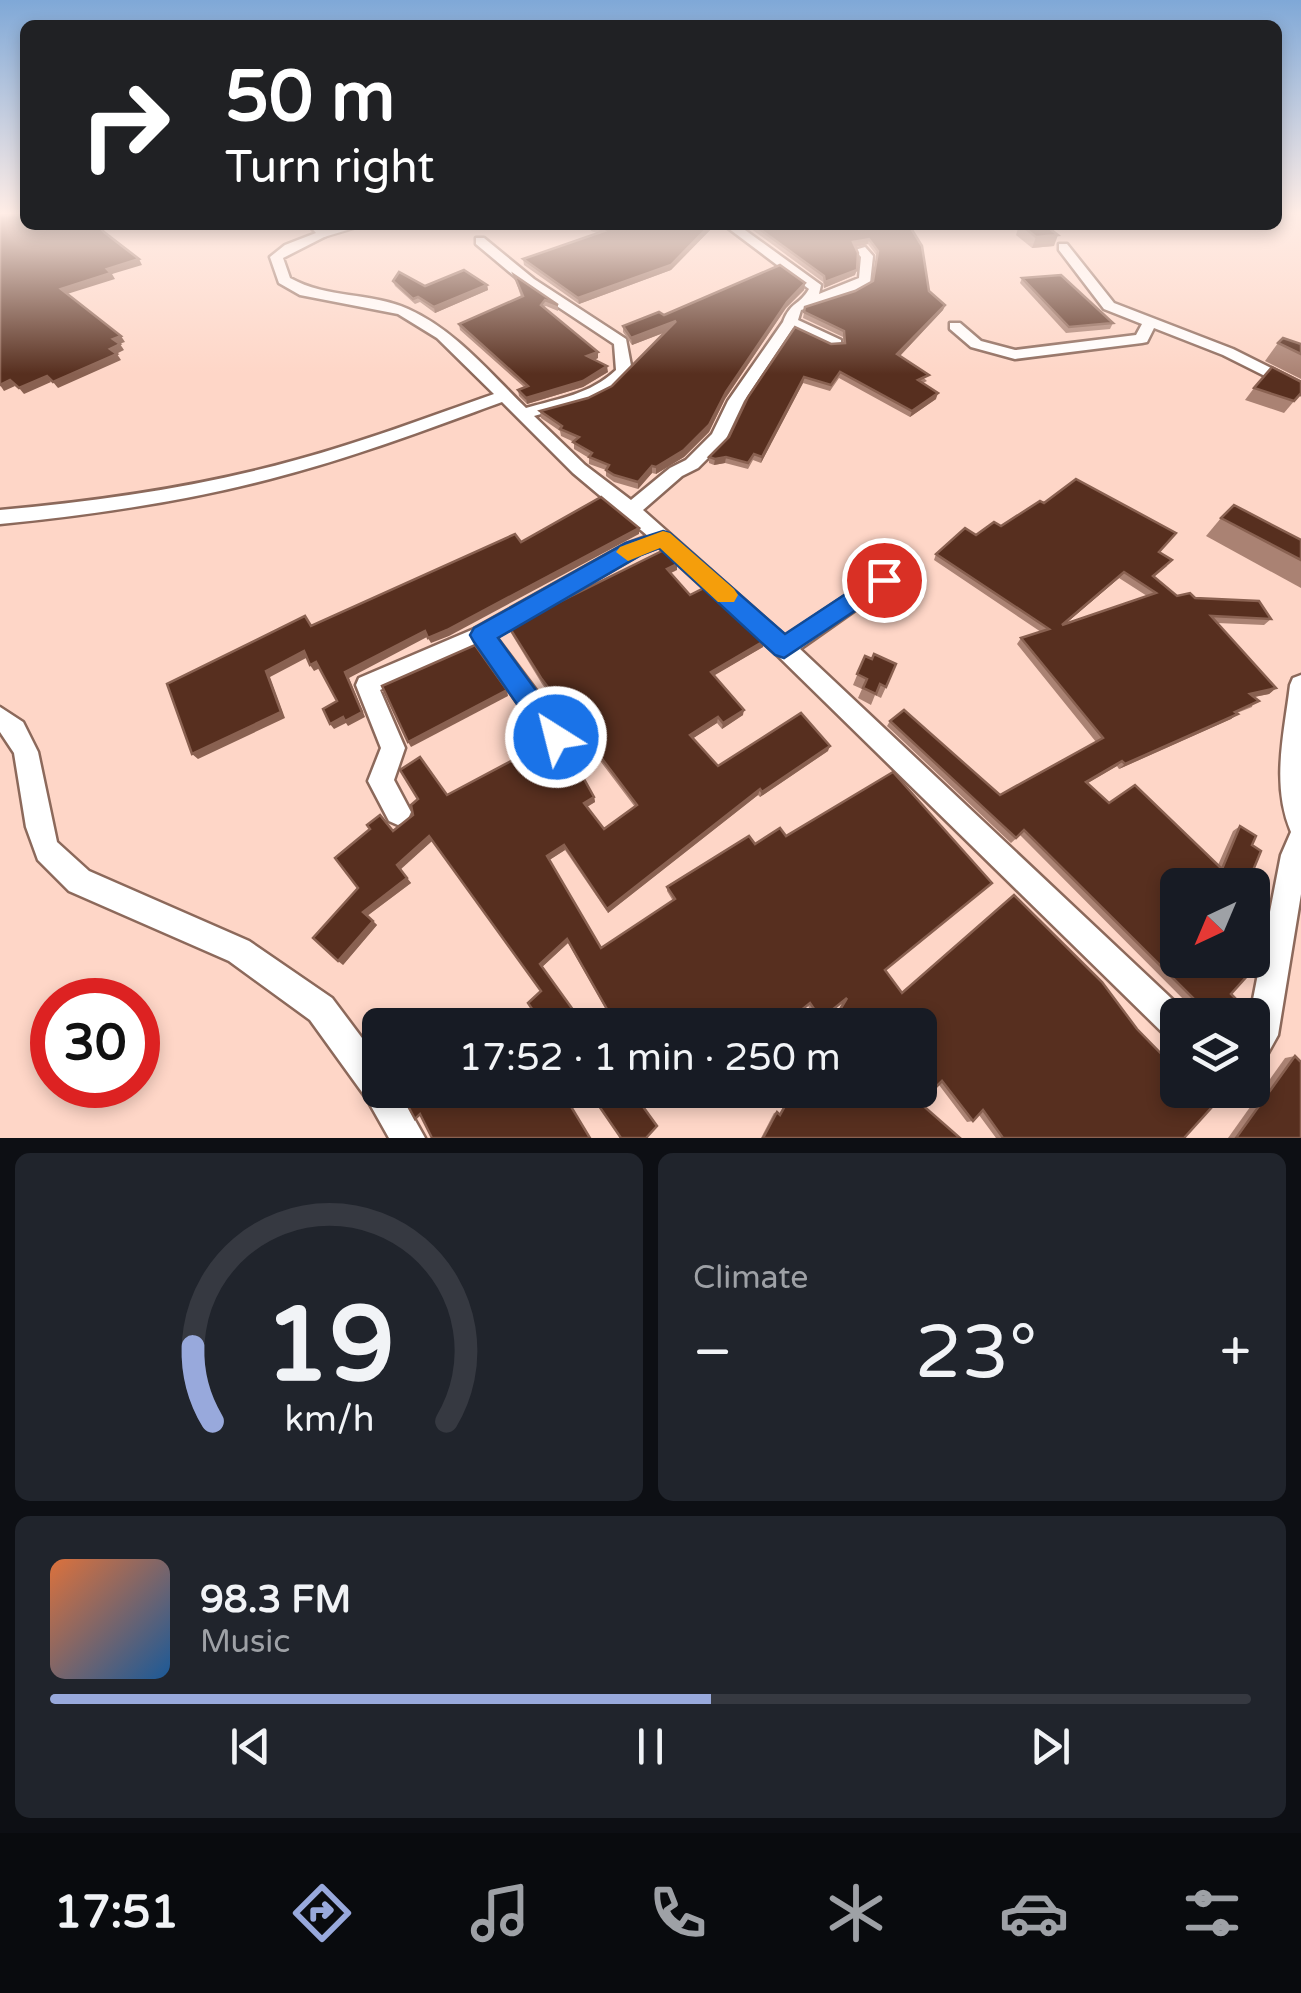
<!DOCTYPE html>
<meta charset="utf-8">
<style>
:root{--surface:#171b24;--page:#20242c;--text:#f1f3f6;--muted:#9ea1a6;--line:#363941;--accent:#98a9dc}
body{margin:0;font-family:"Varela Round",sans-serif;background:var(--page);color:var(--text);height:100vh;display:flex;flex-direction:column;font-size:38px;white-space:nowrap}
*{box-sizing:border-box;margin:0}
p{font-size:32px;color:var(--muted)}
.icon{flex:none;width:55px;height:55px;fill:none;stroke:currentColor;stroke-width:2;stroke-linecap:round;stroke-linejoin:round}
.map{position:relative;height:1138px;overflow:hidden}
.drawer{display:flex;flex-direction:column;gap:15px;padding:15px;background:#0d0f14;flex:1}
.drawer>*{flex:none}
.top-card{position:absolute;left:20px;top:20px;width:1262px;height:210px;border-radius:15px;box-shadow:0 5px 15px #0003;background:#202124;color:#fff;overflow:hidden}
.needle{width:65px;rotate:224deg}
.tools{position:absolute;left:1160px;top:868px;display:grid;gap:20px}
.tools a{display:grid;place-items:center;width:110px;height:110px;border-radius:15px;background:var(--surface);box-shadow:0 5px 15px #0003;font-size:50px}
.speed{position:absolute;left:30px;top:978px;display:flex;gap:20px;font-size:50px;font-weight:700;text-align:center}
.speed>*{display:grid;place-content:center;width:130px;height:130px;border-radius:50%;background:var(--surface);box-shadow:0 5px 15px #0003;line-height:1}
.speed .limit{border:15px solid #d22;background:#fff;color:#111}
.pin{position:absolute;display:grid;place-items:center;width:85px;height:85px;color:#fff;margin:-42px;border:5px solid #fff;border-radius:50%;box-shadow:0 2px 10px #0007}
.me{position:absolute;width:110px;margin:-55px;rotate:324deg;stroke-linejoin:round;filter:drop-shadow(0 0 8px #0008)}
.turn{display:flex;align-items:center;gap:35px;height:210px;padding:0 40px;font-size:45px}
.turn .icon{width:130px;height:130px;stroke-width:2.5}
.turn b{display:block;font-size:70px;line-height:85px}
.big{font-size:75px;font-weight:600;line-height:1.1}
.drawer .tile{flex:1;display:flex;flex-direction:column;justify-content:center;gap:15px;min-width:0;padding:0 35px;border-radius:15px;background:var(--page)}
.drawer .dial{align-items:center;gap:0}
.dial svg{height:260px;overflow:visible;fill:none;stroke:var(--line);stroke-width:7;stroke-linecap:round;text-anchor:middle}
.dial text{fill:var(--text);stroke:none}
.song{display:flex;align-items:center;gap:30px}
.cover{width:120px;height:120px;border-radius:15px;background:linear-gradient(135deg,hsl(20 70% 55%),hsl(210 70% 35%))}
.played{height:10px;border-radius:5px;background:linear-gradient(90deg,var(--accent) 55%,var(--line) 55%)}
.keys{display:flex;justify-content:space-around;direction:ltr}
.heat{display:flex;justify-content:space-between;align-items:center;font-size:55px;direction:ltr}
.drawer .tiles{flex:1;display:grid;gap:15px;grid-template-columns:1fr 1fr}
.tile:last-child{grid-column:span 2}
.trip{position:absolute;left:362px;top:1008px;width:575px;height:100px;border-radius:15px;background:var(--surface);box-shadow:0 5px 15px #0003;font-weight:600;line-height:100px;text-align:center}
.dock{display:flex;height:160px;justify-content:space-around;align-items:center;background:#090b0e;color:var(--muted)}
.dock .icon{width:70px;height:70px}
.dock .on{color:var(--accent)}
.dock b{font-size:45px;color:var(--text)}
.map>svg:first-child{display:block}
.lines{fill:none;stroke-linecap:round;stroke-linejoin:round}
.lane-casing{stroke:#8c695b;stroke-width:10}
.street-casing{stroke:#8c695b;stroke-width:5}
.lane{stroke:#fff;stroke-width:6}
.street{fill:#fff;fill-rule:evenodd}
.wall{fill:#aa8273;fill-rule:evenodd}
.shaded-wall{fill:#896151}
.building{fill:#572f1f;stroke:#896151;stroke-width:2.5;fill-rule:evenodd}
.route{fill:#1a73e8;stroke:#114b97;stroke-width:2.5}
.slow{fill:#f59e0b}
</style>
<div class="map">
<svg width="1301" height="1138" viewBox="0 0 1301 1138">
<rect width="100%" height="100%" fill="#fed6c7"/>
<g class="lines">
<defs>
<path id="lane" d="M324 234 354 225"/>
<g id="street">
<path d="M309 225H322L330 234 283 258 290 278C327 299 371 292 408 309 455 330 490 373 526 408 560 398 589 395 616 370L614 344 525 285 476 244V238H484L534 279 626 339 632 371C605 402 572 405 534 416L585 465 631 500 670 468 686 460 712 434 728 401 783 322C791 301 799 306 809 289L724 225H738L821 285 819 294 859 278 861 257 855 250 865 247 873 256 870 283 853 293 801 310 798 320 841 340V346H831L793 328 744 401 725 441 698 468 682 476 643 510 785 636 877 575H891L894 580 891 585 800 649 1189 1015H1178V1041L1167 1037 776 654 659 547 640 554 496 637 565 729 568 737 565 745 556 748 547 745 478 646 380 690 405 748 394 780 411 812 407 821 398 825 389 821 368 781 381 748 356 685 359 678 474 629 626 544 648 536 573 473 502 402C425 430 349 459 270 479 182 502 91 515 0 524V510C100 501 199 487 296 460 363 442 428 417 494 394L437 338 398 314 300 295 279 283 270 257 285 245 316 233Z"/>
<path d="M1059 244H1067L1114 303 1233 349 1301 383V394L1223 355 1154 328 1147 342 1142 343 1015 359 971 347 950 329V323H960L981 341 1015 350 1136 335 1142 324 1104 309 1059 250Z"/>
<path d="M1301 675V894L1278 1035 1263 1062 1252 1067 1250 1015 1281 855 1291 832C1271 784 1284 735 1290 685L1293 678Z"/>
<path d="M0 707 23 722 38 752 57 842 89 871 249 941 332 998 380 1062V1090H398L425 1138H389L367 1099 310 1020 229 961 69 891 38 860 26 827 14 753 0 732Z"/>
</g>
</defs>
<use href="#lane" class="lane-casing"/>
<use href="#street" class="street-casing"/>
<use href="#lane" class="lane"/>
<use href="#street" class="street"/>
</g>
<g class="wall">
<path d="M589 225H715L671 270 579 304 524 265 523 259 597 233 591 231V226Z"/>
<path d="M746 225H909L929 291 945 305 943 310 900 356 927 381 923 383 936 399 910 417 839 378 830 391 803 383 761 463 753 460 748 469 725 463 714 465 709 463V457L831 344 843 343V337L803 318 805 307 855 291 873 281 877 256 868 244 856 247 855 275 824 288 823 282Z"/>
<path d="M1019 225H1045L1054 246 1032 248 1016 235Z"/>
<path d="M514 275 558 305V311L546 306 544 307 598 352V358L595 360 608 372 583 387 527 404 519 396 518 390 524 387 460 330 459 324 521 297Z"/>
<path d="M1022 278 1113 323 1110 329 1066 333 1020 283Z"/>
<path d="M393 281 425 286 487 285 488 290 435 313 420 302 415 304 395 286Z"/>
<path d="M805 283 804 290 786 308 725 399 709 432 684 457 656 474 652 473 638 489 614 482 606 476V470L589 464V458L574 449V442L561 436 560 431 541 418 540 411 588 398 612 386 666 332 632 345 623 332V326L664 315Z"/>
<path d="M1278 343 1301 344V379L1265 361Z"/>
<path d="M1254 388 1301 393 1284 413 1245 400Z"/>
<path d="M1221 518 1301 540V588L1206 536Z"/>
<path d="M1001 526 1160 552 1167 566 1154 577 1177 596 1195 598 1271 619 1264 625 1217 623 1276 688 1269 694 1254 697 1252 707 1237 713 1231 719 1119 769 1117 766 1088 783 1109 803 1218 865 1233 831 1240 826 1252 845 1247 885H1178L1231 994 1228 1015H1199L1020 835 1011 843 887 726 890 721 1000 795 1096 742 1017 644 1021 638 1041 632 934 560 936 554 976 535ZM1119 578 1147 596 1066 623Z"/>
<path d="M886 565 912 569 910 575 897 581 894 573 884 571Z"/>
<path d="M677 570 671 573 690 595 764 641 763 647 714 675 743 715 722 729 717 723 693 738 718 766 828 751 760 797 758 795 608 913 565 850 549 860 601 948 673 901 667 891V887L755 844 885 970 902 993 1184 1138H996L979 1115 973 1121 967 1122 939 1085 920 1103 960 1138H761L774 1113 777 1112 779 1114 793 1090H920V1025H830L843 1001 818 1022 808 1006 789 1021 792 1025H615L568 943 542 967 541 991 432 841 400 869 411 883 367 916 377 925 343 965 358 888 393 831 447 795 594 797 595 802 587 807 604 829 635 807 542 684 511 633 509 627Z"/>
<path d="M865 656 886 687 881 698 875 695 871 705 858 698 862 689 853 685Z"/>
<path d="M1295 1056 1301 1138H1228L1285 1058Z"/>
</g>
<g class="shaded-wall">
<path d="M710 225H715L671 270 579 304 578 298Z"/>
<path d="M1058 235 1054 246 1032 248 1036 237Z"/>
<path d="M869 239 868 244 852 248 853 242Z"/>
<path d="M139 259 142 265 112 274 115 279 64 295 61 289 107 269Z"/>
<path d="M857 270 855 275 824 288 825 282Z"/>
<path d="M805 283 804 290 786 308 725 399 709 432 684 457 656 474V467L726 392 787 302Z"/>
<path d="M487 285 488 290 435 313 434 307Z"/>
<path d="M945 305 943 310 896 360 897 354Z"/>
<path d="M676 321V328L632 345 631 338Z"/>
<path d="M121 336 125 342 116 345 113 339Z"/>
<path d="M120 344 124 350 114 355 110 349Z"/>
<path d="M598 352V358L588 362 587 356Z"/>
<path d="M117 354 121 360 58 388 53 382Z"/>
<path d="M607 366 608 372 583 387 527 404 526 398Z"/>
<path d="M47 376 51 382 24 394 19 388Z"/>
<path d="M804 377 803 383 761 463 762 457Z"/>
<path d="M10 380 15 386 4 391 0 385Z"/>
<path d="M938 393 936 399 910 417 912 411Z"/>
<path d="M726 457 725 463 714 465 715 459Z"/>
<path d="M652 466V473L638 489V482Z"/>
<path d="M639 528V534L449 636 431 643 428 638Z"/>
<path d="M677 564V570L666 575 667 569Z"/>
<path d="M912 569 910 575 897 581 900 575Z"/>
<path d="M1124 572 1119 578 1057 631 1062 625Z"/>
<path d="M425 631 427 637 349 678 365 717 348 726 346 723 334 729 330 724 343 717 345 672Z"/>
<path d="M764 641 763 647 710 678 711 672Z"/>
<path d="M304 651 308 657 270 677 285 718 198 759 192 754 266 671Z"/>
<path d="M316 662 320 668 314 671 310 665Z"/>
<path d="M1276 688 1269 694 1244 699 1250 694Z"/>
<path d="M507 690 508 696 411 747 408 742Z"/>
<path d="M744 710 743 715 722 729 723 723Z"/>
<path d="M1238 714 1231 719 1119 769 1125 764Z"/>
<path d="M718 717 717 723 689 741 690 735Z"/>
<path d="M830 746 828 751 760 797 762 792Z"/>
<path d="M1122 761 1117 766 1081 787 1086 782Z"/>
<path d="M760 789 758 795 608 913 607 909Z"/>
<path d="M594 797 595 802 585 808 584 803Z"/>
<path d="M429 836 432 841 400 870 397 865Z"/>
<path d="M564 845 565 850 548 861 547 856Z"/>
<path d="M407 878 411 883 367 916 363 912Z"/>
<path d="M373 921 377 925 343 965 338 961Z"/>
<path d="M567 939 568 943 541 968 540 964Z"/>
</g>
<g class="building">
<path d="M0 215H25V225H98L104 232 139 259 107 269 111 273 61 289 121 336 113 339 120 344 110 349 117 354 53 382 47 376 19 388 10 380 0 385Z"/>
<path d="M591 225H710L671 265 578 298 523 259 604 231Z"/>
<path d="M754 225H909L922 246 929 291 945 305 897 354 929 375 918 380 938 393 912 411 840 372 831 385 804 377 762 457 754 454 748 463 726 457 715 459 709 457 729 437 748 397 795 327 831 344 845 343 844 331 804 312 805 307 855 291 873 281 878 251 869 239 853 242 858 253 857 270 825 282 824 276Z"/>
<path d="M1021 225H1045L1058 235 1036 237Z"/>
<path d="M780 265 805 283 787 302 726 392 709 425 684 450 656 467 652 466 638 482 614 475 606 470 609 465 589 457 592 453 573 442 579 437 560 429 562 426 540 411 588 398 612 386 676 321 631 338 623 326 659 312 664 315Z"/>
<path d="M464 270 487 285 434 307 418 297 413 299 393 281 399 272 425 286Z"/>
<path d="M514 275 558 305 545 300 541 305 598 352 587 356 607 366 583 381 526 398 518 390 528 386 459 324 523 296Z"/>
<path d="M1061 275 1113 323 1069 327 1022 278Z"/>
<path d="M1283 338 1301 344V354L1278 343Z"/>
<path d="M1272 367 1301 382V393L1294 401 1254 388Z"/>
<path d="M1076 479 1176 533 1159 552 1172 560 1153 576 1177 596 1190 593 1195 598 1259 601 1271 619 1211 616 1276 688 1250 694 1259 701 1235 712 1238 714 1125 764 1122 761 1086 782 1109 803 1135 785 1222 869 1240 826 1256 836 1252 845 1261 851 1247 885H1178V960H1235L1234 961 1248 975 1231 994 1239 1002 1228 1015H1210L1024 830 1016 838 890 721 904 710 1000 795 1103 738 1021 638 1049 629 936 554 965 528 976 535 994 522 1001 526 1040 501 1044 503ZM1124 572 1156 593 1062 625Z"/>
<path d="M601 497 639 528 447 630 428 638 425 631 345 672 362 712 345 721 343 717 330 724 323 709 337 701 316 662 310 665 304 651 266 671 281 712 192 754 167 684 305 616 311 626 515 534 521 542Z"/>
<path d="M1234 505 1301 540V560L1221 518Z"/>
<path d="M664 550 677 564 667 569 690 595 704 588 764 641 711 672 744 710 723 723 718 717 690 735 718 766 801 713 830 746 762 792 760 789 607 909 564 845 547 856 601 948 675 899 667 887 749 836 755 844 780 828 786 836 893 772 992 883 885 970 902 993 1014 895 1102 982 1137 1029 1178 1071V1090H1196L1212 1107 1184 1138H1003L983 1110 973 1121 942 1081 920 1103 960 1138H763L777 1112 780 1115 794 1090H920V1025H831L847 998 821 1019 810 1003 789 1020 792 1025H616L567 939 540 964 584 1025H543L528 1003 541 991 429 836 397 865 407 878 363 912 373 921 338 961 313 938 358 888 335 858 370 829 367 825 380 815 393 831 413 815 411 805 418 799 400 770 420 757 447 795 545 743H564L594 797 584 803 604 829 637 805 541 678 509 627Z"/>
<path d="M901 557 912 569 900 575 897 567 886 565Z"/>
<path d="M475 645 507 690 408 742 382 686Z"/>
<path d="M874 654 896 664 886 687 880 684 876 694 863 688 867 679 857 674 865 656 872 659Z"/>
<path d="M1252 898 1259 905 1252 910Z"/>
<path d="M1295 1056 1301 1062V1138H1236Z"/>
<path d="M409 1090H561L590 1138H432L420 1114 415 1119 408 1106 415 1099Z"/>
<path d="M588 1090H631L657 1126 646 1138H621Z"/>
<path d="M653 1090H669L659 1099Z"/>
</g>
<linearGradient id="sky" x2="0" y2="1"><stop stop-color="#7fa8d7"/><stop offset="0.57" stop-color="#ffede6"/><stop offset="1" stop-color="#ffede6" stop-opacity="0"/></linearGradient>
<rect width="1301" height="374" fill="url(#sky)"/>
<path class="route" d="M663 531 670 533 785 634 876 574H892L896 580 892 586 784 658 775 655 659 548 641 555 498 638 570 737 566 746 556 749 546 746 474 642 470 635 474 628 626 543Z"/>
<path class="slow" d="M663 531 670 533 734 589 738 595 734 602H718L660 548 628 561 616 552 620 547Z"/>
</svg>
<div class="tools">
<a><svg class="needle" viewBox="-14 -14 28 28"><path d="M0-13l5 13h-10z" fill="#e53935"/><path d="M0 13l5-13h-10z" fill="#9ea1a6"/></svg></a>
<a><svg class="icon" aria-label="layers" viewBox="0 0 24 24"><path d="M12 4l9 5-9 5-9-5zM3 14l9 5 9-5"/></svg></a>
</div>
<div class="speed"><div class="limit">30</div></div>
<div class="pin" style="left:884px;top:580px;background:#d93025"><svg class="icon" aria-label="arrive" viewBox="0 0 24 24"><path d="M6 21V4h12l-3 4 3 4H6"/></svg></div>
<svg class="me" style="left:556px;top:737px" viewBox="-20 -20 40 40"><circle r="17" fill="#1a73e8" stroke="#fff" stroke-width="3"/><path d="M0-11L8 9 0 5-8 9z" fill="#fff"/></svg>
<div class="trip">17:52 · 1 min · 250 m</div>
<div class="top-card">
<div class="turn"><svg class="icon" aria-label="right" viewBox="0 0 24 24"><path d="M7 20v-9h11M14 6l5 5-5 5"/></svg><div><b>50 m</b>Turn right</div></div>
</div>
</div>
<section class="drawer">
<div class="tiles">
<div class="tile dial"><svg viewBox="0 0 100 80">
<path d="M14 69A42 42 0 1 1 86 69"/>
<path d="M14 69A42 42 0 0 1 8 46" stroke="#98a9dc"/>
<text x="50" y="56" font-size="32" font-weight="700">19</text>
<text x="50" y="72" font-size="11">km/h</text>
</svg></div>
<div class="tile"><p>Climate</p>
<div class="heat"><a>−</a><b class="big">23°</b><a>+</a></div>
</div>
<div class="tile">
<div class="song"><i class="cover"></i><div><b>98.3 FM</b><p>Music</p></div></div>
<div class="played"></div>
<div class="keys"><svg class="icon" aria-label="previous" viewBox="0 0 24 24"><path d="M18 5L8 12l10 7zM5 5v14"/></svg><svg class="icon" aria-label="pause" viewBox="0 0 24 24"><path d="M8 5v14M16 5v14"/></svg><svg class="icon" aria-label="next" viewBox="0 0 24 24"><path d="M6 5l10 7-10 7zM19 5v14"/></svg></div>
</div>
</div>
</section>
<nav class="dock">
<b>17:51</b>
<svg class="icon on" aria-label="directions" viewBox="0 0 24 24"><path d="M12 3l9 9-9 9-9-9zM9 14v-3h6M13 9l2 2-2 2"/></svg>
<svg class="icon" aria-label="music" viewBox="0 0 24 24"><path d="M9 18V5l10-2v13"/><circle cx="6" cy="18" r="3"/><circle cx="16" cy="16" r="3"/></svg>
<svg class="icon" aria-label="phone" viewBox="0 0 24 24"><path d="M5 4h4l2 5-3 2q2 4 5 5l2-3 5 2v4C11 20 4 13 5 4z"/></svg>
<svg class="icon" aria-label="climate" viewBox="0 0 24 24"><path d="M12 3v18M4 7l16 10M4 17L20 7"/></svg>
<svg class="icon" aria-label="car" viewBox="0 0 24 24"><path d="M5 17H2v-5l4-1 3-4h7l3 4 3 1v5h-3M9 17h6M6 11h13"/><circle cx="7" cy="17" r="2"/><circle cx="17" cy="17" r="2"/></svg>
<svg class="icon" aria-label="filters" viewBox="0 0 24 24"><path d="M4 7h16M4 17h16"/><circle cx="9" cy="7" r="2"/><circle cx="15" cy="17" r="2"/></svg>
</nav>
